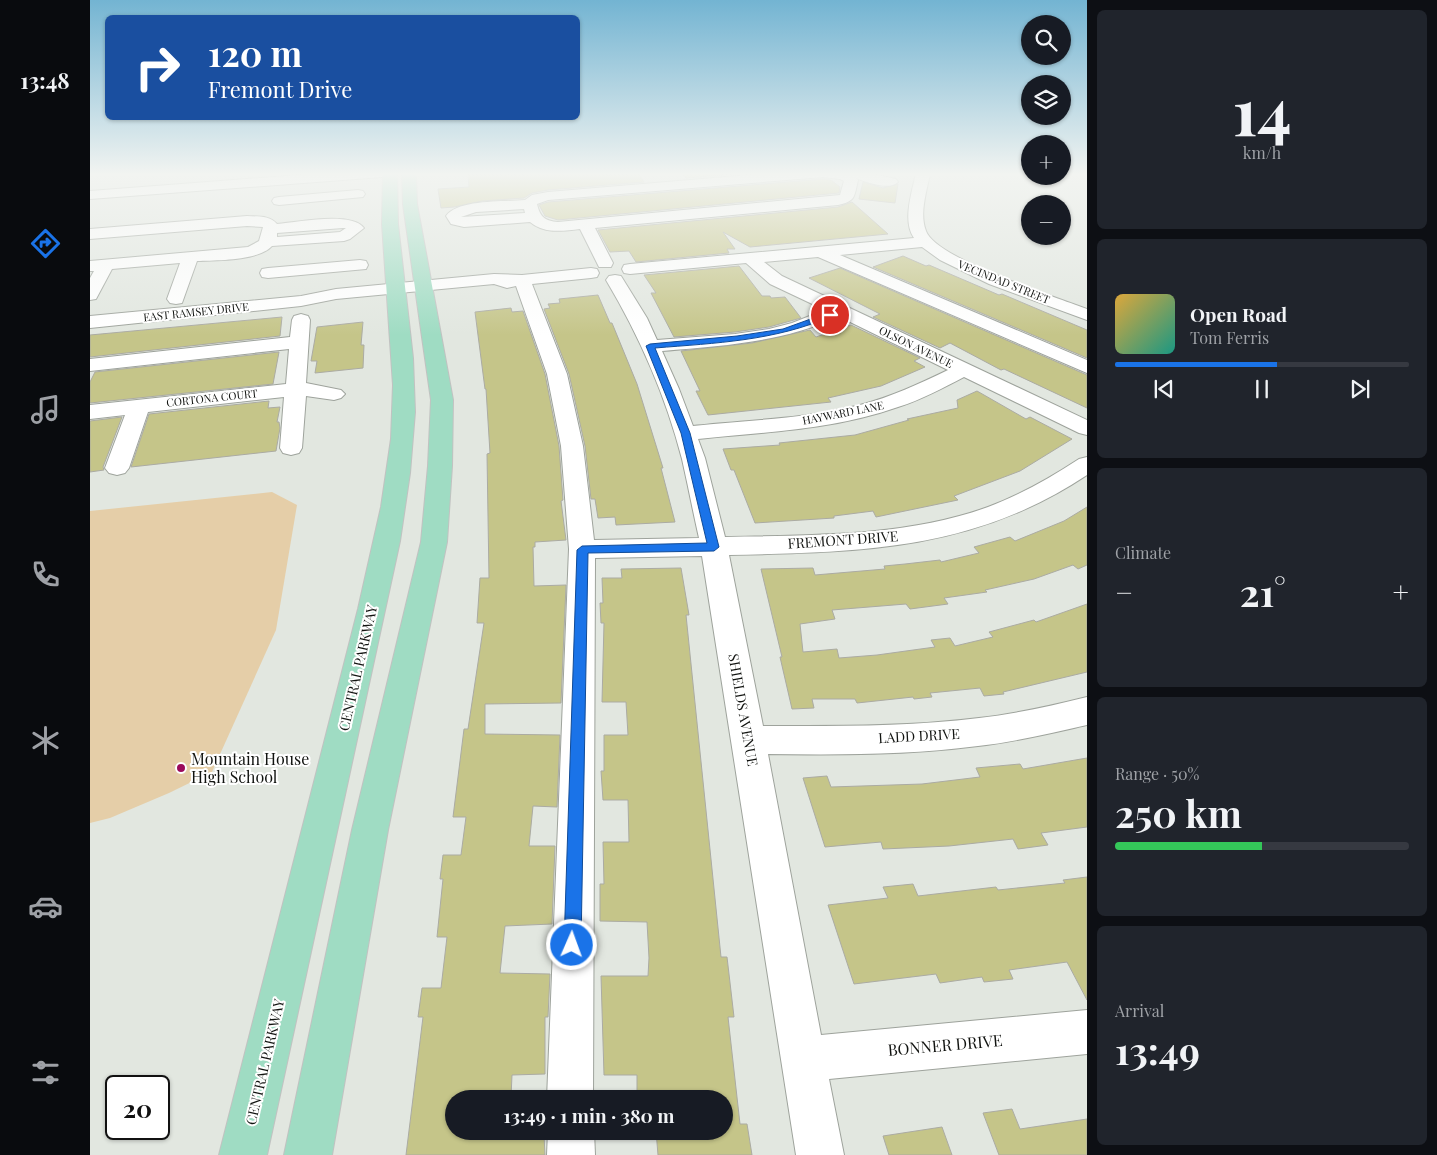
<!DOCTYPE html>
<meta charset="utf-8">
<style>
:root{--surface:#171b24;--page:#20242c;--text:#f1f3f6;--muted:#9ea1a6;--line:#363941;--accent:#1a73e8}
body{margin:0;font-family:"Playfair Display",serif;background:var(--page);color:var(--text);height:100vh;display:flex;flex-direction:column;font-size:19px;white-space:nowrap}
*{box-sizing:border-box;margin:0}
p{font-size:16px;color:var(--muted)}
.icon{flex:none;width:28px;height:28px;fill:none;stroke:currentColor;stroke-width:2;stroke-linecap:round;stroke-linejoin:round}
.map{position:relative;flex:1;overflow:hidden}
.panel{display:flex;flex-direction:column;gap:10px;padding:10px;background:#0d0f14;width:350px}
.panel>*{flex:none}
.banner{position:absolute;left:15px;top:15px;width:475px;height:105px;border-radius:8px;box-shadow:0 1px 4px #0004;background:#1a4fa0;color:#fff;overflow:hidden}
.tools{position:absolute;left:931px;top:15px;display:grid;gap:10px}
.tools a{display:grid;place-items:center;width:50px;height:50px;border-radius:50%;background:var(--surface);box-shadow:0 1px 4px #0004;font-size:25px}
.speed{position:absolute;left:15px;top:1075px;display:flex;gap:10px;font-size:25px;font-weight:700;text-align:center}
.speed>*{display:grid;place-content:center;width:65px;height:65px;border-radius:50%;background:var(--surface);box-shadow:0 1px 4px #0004;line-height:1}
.speed .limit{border:2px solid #111;border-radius:8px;background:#fff;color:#111}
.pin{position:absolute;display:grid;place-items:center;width:42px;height:42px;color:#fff;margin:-21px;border:2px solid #fff;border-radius:50%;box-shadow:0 1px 5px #0007}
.me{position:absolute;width:55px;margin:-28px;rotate:2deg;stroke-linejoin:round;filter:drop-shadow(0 0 4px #0008)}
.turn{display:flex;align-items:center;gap:18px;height:105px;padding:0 20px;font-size:22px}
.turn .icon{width:65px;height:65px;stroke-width:2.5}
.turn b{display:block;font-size:35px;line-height:42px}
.big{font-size:38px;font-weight:700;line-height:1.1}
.panel .widget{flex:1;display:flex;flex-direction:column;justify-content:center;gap:8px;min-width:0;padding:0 18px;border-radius:8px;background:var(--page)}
.panel .dial{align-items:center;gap:0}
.dial b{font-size:65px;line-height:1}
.song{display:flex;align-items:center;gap:15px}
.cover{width:60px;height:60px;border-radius:8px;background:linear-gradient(135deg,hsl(40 70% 55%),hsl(170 70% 35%))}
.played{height:5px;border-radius:2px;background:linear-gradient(90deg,var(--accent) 55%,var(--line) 55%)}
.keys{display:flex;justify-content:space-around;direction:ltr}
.heat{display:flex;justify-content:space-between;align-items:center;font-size:28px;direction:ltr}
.charge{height:8px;border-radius:4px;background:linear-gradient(90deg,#34c759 50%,var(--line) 0)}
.trip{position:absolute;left:355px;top:1090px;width:288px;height:50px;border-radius:25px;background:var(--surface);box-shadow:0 1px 4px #0004;font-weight:700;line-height:50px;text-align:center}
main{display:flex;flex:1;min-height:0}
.tabs{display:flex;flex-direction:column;width:90px;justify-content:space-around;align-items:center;background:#090b0e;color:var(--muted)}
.tabs .icon{width:35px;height:35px}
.tabs .on{color:var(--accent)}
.tabs b{font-size:22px;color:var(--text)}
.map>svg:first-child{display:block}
.green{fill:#e5cea8}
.building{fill:#c5c589;stroke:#ababa3}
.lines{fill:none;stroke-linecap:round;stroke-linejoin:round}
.minor-casing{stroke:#9ea39c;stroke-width:2}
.major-casing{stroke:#c1c2c1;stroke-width:2}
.minor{fill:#fff;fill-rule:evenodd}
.major{fill:#9fdcc3;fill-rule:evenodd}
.route{fill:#1a73e8;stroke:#114b97}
.poi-dot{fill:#9b0a5b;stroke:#fff;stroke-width:2}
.labels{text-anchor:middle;stroke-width:4;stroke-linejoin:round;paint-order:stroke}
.far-street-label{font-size:11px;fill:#111310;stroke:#fff}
.street-label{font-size:14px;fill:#111310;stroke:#fff}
.near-poi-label{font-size:16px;fill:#111310;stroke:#fff;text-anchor:start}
.near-street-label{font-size:16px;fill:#111310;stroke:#fff}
</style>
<main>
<nav class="tabs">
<b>13:48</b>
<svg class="icon on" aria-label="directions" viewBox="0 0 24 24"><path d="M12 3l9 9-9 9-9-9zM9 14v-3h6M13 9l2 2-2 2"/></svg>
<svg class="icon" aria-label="music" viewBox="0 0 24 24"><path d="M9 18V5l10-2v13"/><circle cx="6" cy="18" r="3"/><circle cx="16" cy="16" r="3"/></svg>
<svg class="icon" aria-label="phone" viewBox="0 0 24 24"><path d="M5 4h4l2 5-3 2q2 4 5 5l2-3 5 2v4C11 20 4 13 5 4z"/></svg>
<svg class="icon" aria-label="climate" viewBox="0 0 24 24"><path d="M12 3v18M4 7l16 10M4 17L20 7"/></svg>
<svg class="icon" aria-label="car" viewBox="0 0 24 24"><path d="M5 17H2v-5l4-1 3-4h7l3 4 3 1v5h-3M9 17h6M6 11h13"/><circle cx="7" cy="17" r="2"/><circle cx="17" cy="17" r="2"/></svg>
<svg class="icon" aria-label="filters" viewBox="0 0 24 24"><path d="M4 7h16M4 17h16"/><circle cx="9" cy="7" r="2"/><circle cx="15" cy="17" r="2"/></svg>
</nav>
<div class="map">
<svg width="997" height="1155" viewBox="0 0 997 1155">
<rect width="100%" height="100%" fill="#e2e7e0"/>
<path class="green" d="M182 492 207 505 186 630 122 772 79 793 20 818 0 823V511Z"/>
<g class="building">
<path d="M516 173 517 175 548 173 554 182 458 190 442 193 434 198 392 201 364 207 351 208 348 189 379 187 378 174Z"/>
<path d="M592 173H657L596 178Z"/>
<path d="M733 179 741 180 750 187 749 193 468 220 455 216 449 205 458 202Z"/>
<path d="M773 182 793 188 808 184 805 203 769 199Z"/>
<path d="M762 202 798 234 660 247 633 232 645 249H637L639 253 546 262 539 251 520 252 508 230 748 207Z"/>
<path d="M813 256 836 266 839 265 909 295 912 294 997 330V358L783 267Z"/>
<path d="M649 266 672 296H680L681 298 695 297 711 318 679 327 645 332 584 337 561 293H566L554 275Z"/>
<path d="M750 268 997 375V408L914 369 911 370 860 343 850 348 783 317 790 314 719 278Z"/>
<path d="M508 295 520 323H522L547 384 573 468H571L585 522 526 525 525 517 508 518 505 499H501L495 446 479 374 454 309 460 308 458 304 470 303 469 299Z"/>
<path d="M421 308 422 312 433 311 455 374 469 446 473 500 471 501 476 540 445 542V547H443L444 586 476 585 471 703 395 704V734L470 735 467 807 443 806 439 846H465L462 924 415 926 410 973 460 974 458 1017H455V1074L422 1075 421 1097 364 1099V1131H400V1139L454 1136 455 1155H316L333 1017H328L332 988H351L357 937H347L353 879H350L353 855H371L376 817H363L374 729H378L394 623H387L390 578H399L397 454 400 453 396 389H395L385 312Z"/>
<path d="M192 317 190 336 0 357V335Z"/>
<path d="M273 322 271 345H274L273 368 225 373 227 361H221L227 327Z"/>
<path d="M761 325 830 358 824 361 835 367 791 386 738 398 741 402 618 415 606 391H610L591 351 662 343 720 330 726 337Z"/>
<path d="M189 352 183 384 0 403V382L5 372Z"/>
<path d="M887 391 936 419 940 417 982 439 930 471 864 496 868 500 786 517 783 511 744 516V518L665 523 644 470H641L633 449 690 445 689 443 765 435 819 420 817 419 868 408 867 400Z"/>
<path d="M179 401 178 408 190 407 187 422H189L190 428 186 451 41 467 59 414Z"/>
<path d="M32 417 13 467 14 470 0 472V421Z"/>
<path d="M997 507V565L988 569 983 565 944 579 895 590 897 592 854 598 858 604 820 609 816 604 742 610 745 619 710 624 713 652 747 649 749 658 787 655 845 647 841 640 860 638 865 646 903 637 899 632 944 620 946 622 997 604V672L913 692 914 694 894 696 890 688 840 693 842 697 824 699 823 697 767 703 765 699H722L724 708 702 709 690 657H692L671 569 723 568 725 575 795 569 794 566 815 564 850 560 851 562 889 553 884 547 920 537 925 541 974 521Z"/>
<path d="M591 568 599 615H596L631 957H637L644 1017H638L650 1124H657L662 1155H568L566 1131H634V1099H547V1075H514L511 976H558L559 958 557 922 510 921V884H514L513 842H539L538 800H513L511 771H514V735H538L536 702H512L514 623H511L510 603H513L512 578H532L531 569Z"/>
<path d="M997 758V827L951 833 958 845 928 849 923 839 859 846 793 849 791 842 735 847 713 778 737 776 741 787 832 784 890 777 886 768 930 764 933 769Z"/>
<path d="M997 877V1000L977 962 919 970 923 979 894 982 892 977 850 983 846 974 764 984 738 905 798 898 793 887 823 884 828 896 906 887 908 890 975 883 973 880Z"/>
<path d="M922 1109 930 1129 997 1119V1155H909L893 1113Z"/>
<path d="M852 1127 862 1155H799L793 1136Z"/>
</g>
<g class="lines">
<defs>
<g id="minor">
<path d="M235 173H299L292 177 0 199V191Z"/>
<path d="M682 173H778L806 179 808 182C799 191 776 182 766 178L768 180C764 197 766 201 748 205L505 228 523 263 521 267H509L490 229C473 231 454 234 440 222L374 227 361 224 356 216C368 199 415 202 435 200L442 195 458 192ZM733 177 750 179 754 181 750 195 468 222C455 221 450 217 447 204L458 200ZM434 209 435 213 371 217 386 212Z"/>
<path d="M826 173H840C837 191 829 213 836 231 846 259 966 297 997 309V320L899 284 850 260 832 247 750 255 997 360V373L728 257 674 262 692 276 997 420V435L989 433 874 377C853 388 831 400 808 407 743 430 675 432 608 439L615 458 635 537C722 535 815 537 898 507 930 495 960 478 989 459L997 457V475C883 551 770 552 639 555L673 726C745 726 817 727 889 718 925 714 961 706 997 697V725C961 733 925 742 888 746 819 755 748 755 678 754L731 1035 997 1010V1054L739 1079 754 1155H706L612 556 505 558 503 1099H457L479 549 471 446 457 374 426 286 417 288 404 284 246 299 211 306 0 328V316L211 296 246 289 404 274 432 275 501 268 507 269 509 273 507 277 501 278 442 284 477 374 493 446 504 540 609 538C603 512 598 485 592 459 576 397 549 335 516 280L519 276 525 275 531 276 557 318 567 340 645 334 679 329 702 323 735 310 680 284 656 263 540 274 534 273 532 269 534 265 540 264 824 238C812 221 822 192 826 173ZM750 317 858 370C829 384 801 397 770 405 715 419 658 420 603 426L589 389 572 351C639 345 686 343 750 317Z"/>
<path d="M268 190 273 191 275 194 273 197 189 205 184 204 182 201 184 198 189 197Z"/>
<path d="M157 216C168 217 179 215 187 224 207 222 262 211 274 228L260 239 254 241 182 246C168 261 127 260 107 261L92 303 86 304 80 303 77 299 90 263 22 269 6 299 0 300V278L4 271H0V261L158 247 169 241 173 227 157 226 0 239V229ZM253 228H256L250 232 187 237V233Z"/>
<path d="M270 260 276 261 278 265 276 269 178 278 172 277 170 273 172 269 178 268Z"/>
<path d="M211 314 218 316 220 320 216 383 251 390 255 394 251 398 244 400 216 396 212 448 209 453 201 455 193 453 190 448 194 397 58 412 39 468 35 473 27 475 19 473 15 468 35 415 0 419V405L196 384 199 349 0 371V359L200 337 202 320 204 316Z"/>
<path d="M458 1131H504L505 1155H457Z"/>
</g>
<g id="major">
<path d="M293 173H307L308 224 323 358 325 412 320 473 310 541 177 1155H129L268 609 291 507 301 439 303 385 292 224Z"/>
<path d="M312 173H326L327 204 363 400 362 466 357 542 298 830 242 1155H194L262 830 331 542 338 466 341 400 313 204Z"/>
</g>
</defs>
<use href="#minor" class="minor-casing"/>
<use href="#major" class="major-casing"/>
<use href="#minor" class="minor"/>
<use href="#major" class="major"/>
</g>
<linearGradient id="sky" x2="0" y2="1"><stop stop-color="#73b4d2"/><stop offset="0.52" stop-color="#f2f4f1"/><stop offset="1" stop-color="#f2f4f1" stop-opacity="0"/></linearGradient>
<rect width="997" height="335" fill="url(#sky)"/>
<path class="route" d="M740 312 742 313V316C685 341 626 343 565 348L600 433 629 547 624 551 498 553 491 945 488 951 482 953 476 951 474 945 487 550 492 546 617 543 591 433 556 346 560 344 647 336 693 329Z"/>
<circle class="poi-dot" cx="91" cy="768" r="5"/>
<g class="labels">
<g class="far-street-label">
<text transform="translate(914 282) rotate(22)" y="4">VECINDAD STREET</text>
<text transform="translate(106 312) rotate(-6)" y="4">EAST RAMSEY DRIVE</text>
<text transform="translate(826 347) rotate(26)" y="4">OLSON AVENUE</text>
<text transform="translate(122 398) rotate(-6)" y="4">CORTONA COURT</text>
<text transform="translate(753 413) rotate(-11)" y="4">HAYWARD LANE</text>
</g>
<g class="street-label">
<text transform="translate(753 540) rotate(-4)" y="5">FREMONT DRIVE</text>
<text transform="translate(268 668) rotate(-77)" y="5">CENTRAL PARKWAY</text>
<text transform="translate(653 710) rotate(80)" y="5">SHIELDS AVENUE</text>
<text transform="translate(829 736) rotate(-3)" y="5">LADD DRIVE</text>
<text transform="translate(175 1062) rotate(-77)" y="5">CENTRAL PARKWAY</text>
</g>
<g class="near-poi-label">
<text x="101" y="765">Mountain House<tspan x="101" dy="18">High School</tspan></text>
</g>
<g class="near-street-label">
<text transform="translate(855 1045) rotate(-5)" y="6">BONNER DRIVE</text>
</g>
</g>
</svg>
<div class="tools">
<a><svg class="icon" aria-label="search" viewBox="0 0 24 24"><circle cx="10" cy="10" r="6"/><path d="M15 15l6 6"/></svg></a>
<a><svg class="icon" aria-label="layers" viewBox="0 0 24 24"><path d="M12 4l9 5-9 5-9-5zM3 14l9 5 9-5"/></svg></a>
<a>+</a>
<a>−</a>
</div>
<div class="speed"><div class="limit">20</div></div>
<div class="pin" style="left:740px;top:315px;background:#d93025"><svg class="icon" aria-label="arrive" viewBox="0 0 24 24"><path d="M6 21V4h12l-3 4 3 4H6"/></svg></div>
<svg class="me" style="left:482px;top:945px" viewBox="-20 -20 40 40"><circle r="17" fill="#1a73e8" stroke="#fff" stroke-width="3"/><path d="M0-11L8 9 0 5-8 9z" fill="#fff"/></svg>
<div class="trip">13:49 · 1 min · 380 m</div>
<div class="banner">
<div class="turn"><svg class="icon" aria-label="right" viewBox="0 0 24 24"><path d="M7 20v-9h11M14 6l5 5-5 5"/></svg><div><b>120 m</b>Fremont Drive</div></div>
</div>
</div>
<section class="panel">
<div class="widget dial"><b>14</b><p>km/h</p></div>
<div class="widget">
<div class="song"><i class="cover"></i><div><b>Open Road</b><p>Tom Ferris</p></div></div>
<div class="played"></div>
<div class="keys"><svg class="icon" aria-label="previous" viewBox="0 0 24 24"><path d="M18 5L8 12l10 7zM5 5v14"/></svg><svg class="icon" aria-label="pause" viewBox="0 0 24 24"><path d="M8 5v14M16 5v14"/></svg><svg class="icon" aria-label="next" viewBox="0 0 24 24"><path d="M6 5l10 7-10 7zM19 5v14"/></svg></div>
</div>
<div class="widget"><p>Climate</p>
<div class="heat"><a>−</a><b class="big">21°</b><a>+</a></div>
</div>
<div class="widget"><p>Range · 50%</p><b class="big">250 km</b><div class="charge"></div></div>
<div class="widget"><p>Arrival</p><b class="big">13:49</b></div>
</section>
</main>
